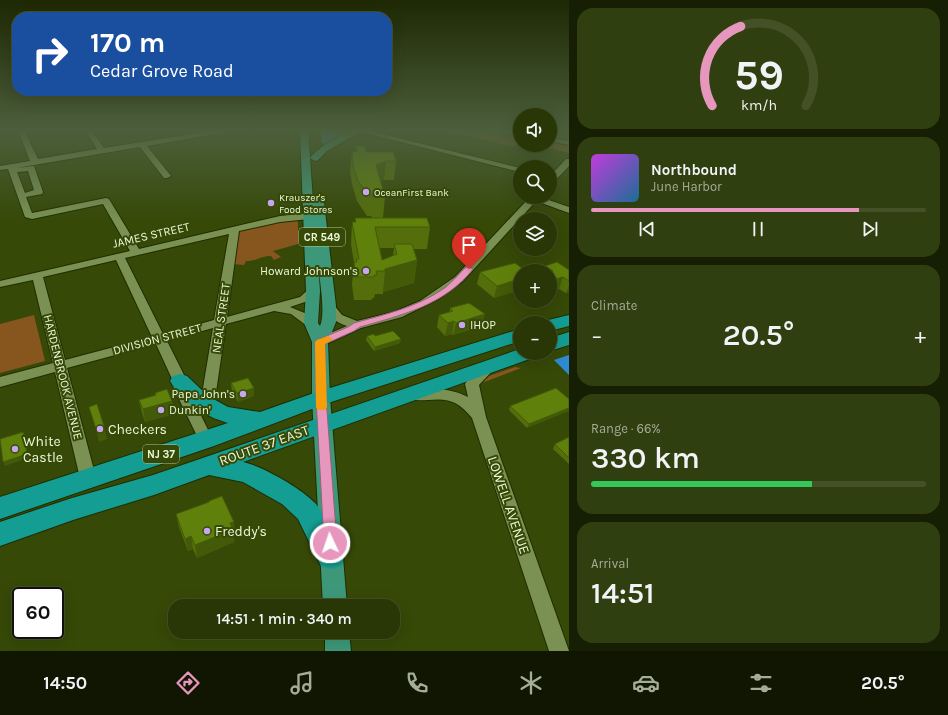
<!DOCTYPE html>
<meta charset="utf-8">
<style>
:root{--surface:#283705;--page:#303f0f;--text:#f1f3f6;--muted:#a5ac9a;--line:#445127;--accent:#e797bd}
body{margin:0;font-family:Karla,sans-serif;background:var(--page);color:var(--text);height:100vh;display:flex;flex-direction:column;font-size:15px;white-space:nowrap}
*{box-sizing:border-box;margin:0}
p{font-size:13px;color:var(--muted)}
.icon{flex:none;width:22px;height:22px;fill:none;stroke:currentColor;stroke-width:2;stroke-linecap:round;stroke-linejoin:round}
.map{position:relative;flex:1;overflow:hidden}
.drawer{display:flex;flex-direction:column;gap:8px;padding:8px;background:#161e03;width:379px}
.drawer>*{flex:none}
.banner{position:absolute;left:12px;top:12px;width:380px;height:84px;border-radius:16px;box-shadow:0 4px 16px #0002,0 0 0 1px var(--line);background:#1a4fa0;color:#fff;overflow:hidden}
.buttons{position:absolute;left:513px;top:108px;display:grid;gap:8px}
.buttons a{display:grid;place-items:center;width:44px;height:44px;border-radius:50%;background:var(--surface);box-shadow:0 4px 16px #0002,0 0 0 1px var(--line);font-size:20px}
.speed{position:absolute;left:12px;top:587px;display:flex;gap:8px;font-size:20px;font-weight:700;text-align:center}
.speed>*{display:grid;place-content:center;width:52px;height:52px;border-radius:50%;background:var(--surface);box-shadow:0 4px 16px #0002,0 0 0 1px var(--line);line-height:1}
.speed .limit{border:2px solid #111;border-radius:6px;background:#fff;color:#111}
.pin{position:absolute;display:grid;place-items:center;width:34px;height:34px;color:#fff;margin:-41px -17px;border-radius:50% 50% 50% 0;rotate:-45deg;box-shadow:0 0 4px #0007}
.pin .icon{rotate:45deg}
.me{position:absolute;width:44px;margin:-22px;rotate:357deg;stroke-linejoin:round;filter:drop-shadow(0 0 3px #0008)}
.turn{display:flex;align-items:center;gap:14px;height:84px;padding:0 12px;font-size:18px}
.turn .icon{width:52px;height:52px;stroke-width:2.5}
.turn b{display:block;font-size:28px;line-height:34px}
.big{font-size:30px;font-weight:600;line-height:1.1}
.drawer .tile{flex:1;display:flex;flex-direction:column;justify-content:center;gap:6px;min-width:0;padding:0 14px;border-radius:16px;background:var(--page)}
.drawer .dial{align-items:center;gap:0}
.dial svg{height:104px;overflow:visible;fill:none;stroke:var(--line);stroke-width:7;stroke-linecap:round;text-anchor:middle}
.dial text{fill:var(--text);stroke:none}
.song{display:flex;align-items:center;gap:12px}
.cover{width:48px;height:48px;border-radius:6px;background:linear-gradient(135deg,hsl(290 70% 55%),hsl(200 70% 35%))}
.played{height:4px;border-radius:2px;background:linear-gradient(90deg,var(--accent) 80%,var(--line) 80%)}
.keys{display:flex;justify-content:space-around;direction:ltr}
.heat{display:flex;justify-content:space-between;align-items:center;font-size:22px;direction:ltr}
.charge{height:6px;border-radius:3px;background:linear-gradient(90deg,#34c759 66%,var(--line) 0)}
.trip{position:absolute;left:168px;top:599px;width:232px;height:40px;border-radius:16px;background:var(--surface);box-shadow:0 4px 16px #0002,0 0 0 1px var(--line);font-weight:600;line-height:40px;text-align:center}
.tabs{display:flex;height:64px;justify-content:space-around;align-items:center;background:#101602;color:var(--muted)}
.tabs .icon{width:28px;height:28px}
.tabs .active{color:var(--accent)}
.tabs b{font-size:18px;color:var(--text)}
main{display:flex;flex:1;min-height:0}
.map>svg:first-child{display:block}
.green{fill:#87561e}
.water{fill:#2e8bd1}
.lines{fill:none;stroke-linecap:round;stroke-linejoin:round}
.minor-casing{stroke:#1f2e00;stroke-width:2}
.major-casing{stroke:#1f2e00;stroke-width:2}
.highway-casing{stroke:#1f2e00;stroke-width:2}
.minor{fill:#7a9153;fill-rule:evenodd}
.major{fill:#3d9879;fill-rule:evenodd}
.highway{fill:#149d92;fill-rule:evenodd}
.wall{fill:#536e0a;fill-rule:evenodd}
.shaded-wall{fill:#435a08}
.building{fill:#60800c;stroke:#435a08}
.route{fill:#e797bd;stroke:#96627b}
.slow{fill:#f59e0b}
.poi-dot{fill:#c8a6ef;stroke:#364907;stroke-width:1.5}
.labels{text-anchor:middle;stroke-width:4;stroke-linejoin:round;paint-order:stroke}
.far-poi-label{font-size:10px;fill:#ebf8d8;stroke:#364907;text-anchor:start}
.shield{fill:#364907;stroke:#b5c499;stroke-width:1}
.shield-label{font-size:11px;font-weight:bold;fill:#ebf8d8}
.street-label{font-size:12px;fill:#ebf8d8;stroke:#364907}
.poi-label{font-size:12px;fill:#ebf8d8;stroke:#364907;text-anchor:end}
.near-poi-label{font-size:14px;fill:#ebf8d8;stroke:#364907;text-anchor:start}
.near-street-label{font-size:14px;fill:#ebf8d8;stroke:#364907}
</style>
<main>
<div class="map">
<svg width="569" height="651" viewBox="0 0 569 651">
<rect width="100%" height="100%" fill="#364907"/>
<g class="green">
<path d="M439 130H520V143L514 147Z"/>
<path d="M550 130H569V153L535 145H550Z"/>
<path d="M294 220 297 221 298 223V244L273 251 281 257 274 260 271 256C260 256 258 261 246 261L244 265 233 264 240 231 284 221Z"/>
<path d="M34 315 45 361 0 373V324Z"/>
<path d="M515 367 521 368 479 384 480 379Z"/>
</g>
<g class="water">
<path d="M321 130H342L348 132 325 144 322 143Z"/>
<path d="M569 355V375L554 360Z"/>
</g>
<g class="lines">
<defs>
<g id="minor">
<path d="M18 130H24L38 159 97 149 85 130H91L104 148 217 130H230L227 132 147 146 171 176 167 178H164L140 147 16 168 34 166 43 192 42 194 26 197 32 213 106 198 109 199 139 249 280 216 309 213 314 216 309 219 280 222 239 231 227 317 300 297 309 289 313 288 319 291 308 301 290 307 307 314 317 323 315 326H307L291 314 274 311 226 324 214 406 212 410 207 411 202 410 200 406 213 328 167 341 187 381 188 389 213 440 211 444 206 446 201 444 174 389 173 381 156 344 67 368 96 478 94 483 88 485 82 483 80 478 55 372 0 387V377L53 363 33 280 0 287V281L130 251 103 204 32 219 25 217 8 169 0 170V166L30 161ZM28 171 34 190 25 193 17 172ZM229 234 214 320 163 334 125 258ZM116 260 152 337 65 360 43 277Z"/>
<path d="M356 130H366L520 168V172L357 131Z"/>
<path d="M485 130 520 131V135L488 132Z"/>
<path d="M550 137 569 141V145L550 141Z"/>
<path d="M566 159H569V166L553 183H550V176Z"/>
<path d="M530 197H540L569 207V213L536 201 463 281 440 298 402 317 361 328 324 345H316L314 342 316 339 347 326C335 322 329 317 323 306L325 304H333L342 315 357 321 394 312 420 301 455 277Z"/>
<path d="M490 362 495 363 497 366 479 385 486 417 569 651H549L472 418C458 401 449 398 428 400 422 400 418 401 412 399L410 396 412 393C430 387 451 388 468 397L465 384 467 381 485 363Z"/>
</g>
<g id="major">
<path d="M300 130H308L310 158C320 146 348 128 363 130L327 151 318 160 315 161 310 158 313 201 318 199 324 202 336 306V322L328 342 330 398 347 606H323L312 398V342L304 323 306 291ZM318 262C319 278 326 312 320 326L318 323 320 291Z"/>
<path d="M325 632H349L351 651H325Z"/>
</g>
<g id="highway">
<path d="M569 315V326L550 331V323H542L544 321Z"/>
<path d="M520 329V341L328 403 214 446 0 519V497L228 423C204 416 183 403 170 381L173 376 180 374 187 376 208 396 228 407 260 412 314 393Z"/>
<path d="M569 332V345L550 351V338Z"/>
<path d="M520 349V353H538L535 357 243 462C262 466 301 488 315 503 323 512 339 545 344 557L341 566 331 569 321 566 298 519 282 504 243 482 209 475 154 495 73 520 0 546V522L72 498 153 475Z"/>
</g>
</defs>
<use href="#minor" class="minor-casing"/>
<use href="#major" class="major-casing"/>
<use href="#highway" class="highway-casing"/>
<use href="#minor" class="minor"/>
<use href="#major" class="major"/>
<use href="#highway" class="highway"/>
</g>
<g class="wall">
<path d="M356 146 366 152 396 161 394 180H384L381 181 385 197 383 218H372L371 216H367L357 201 352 184 350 171 352 152H356Z"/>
<path d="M355 218 430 227 427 249H414L417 260 414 283 383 292V294H375L374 298H372V300H354L352 285 354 263 351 244 352 222H355ZM380 248H394L393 256 382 260Z"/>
<path d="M545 266 569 270V292L566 293 559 289 550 292V271H544Z"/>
<path d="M520 271V290L494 298 477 284 480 272Z"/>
<path d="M450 308 482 326 453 335 452 334 445 336 437 327 439 315 450 312Z"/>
<path d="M367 336H375L400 343 374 351 366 340Z"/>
<path d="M231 383 254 388V396L238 402 232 391Z"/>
<path d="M556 388 527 428 509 410 510 406Z"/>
<path d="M139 400 172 401 174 414 145 422 142 413Z"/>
<path d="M569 437V464L553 449 555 444Z"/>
<path d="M176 514 235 535 233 536 234 542 197 558 193 549 188 551 179 527Z"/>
</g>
<g class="shaded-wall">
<path d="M386 161 384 180 374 184 376 165Z"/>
<path d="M417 260 414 283 383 292 385 271V269Z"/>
<path d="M563 277 559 289 550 292V290L553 280Z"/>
<path d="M520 279V290L494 298 497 286Z"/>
<path d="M569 285V292L566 293Z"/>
<path d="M485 314 482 326 453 335 456 323Z"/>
<path d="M454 321 452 334 445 336 448 323Z"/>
<path d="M401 339 400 343 374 351 375 347Z"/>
<path d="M254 388V396L238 402 237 393Z"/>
<path d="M172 401 174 414 145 422 143 409Z"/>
<path d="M569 408V411L527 428 529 424Z"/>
<path d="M104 426 107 439 99 442 96 429Z"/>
<path d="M23 432 25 436 28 458 5 466 3 462Z"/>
<path d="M234 522 235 535 233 536 234 542 197 558 195 545 230 523Z"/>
<path d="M191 536 193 549 188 551 185 539Z"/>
</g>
<g class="building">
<path d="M356 146H365L366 152H393L396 161H386L376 165 385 197H374L373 195H369L358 181 353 165 352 152 358 151Z"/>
<path d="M355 218H427L430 227H375L382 260 397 254 394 244H412L417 260 385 269V271H376L377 275H374V277H356L354 262H357L356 259H359L352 222H356Z"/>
<path d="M557 262 569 270V281L563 277 553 280 550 278V273L553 272 551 271H553L545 266Z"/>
<path d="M515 263 526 271H520V279L497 286 480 272Z"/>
<path d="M469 303 485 314 456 323 454 321 448 323 439 315 453 311 450 308Z"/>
<path d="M393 331 401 339 375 347 367 336 374 334 375 336Z"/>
<path d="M248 378 254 388 237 393 231 383Z"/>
<path d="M556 388 569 399V408L529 424 510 406Z"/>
<path d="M167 389 172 401 143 409 139 400 156 395 155 393Z"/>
<path d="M97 404 104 426 96 429 89 407Z"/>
<path d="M23 432 27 454 3 462 0 439Z"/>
<path d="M569 437V458L555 444Z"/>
<path d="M222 496 234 522 230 523 233 530 195 545 191 536 185 539 176 514 209 502V501Z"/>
</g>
<linearGradient id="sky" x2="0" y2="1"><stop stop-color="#1e2804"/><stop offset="0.59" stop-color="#4c5f3c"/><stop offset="1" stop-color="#4c5f3c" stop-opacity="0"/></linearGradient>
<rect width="569" height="221" fill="url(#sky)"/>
<path class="route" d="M466 267H469L473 269C445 305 402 315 360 327L354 331 325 344 326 398 337 543 335 548 330 549 326 548 324 543 316 398 315 342 317 340 348 327 354 323C386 314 418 307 446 287 453 281 459 274 466 267Z"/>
<path class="slow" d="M328 336 333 339 325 344 327 407 325 410H318L316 407 315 342 317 340Z"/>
<g class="poi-dot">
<circle cx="366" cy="192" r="4"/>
<circle cx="271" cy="203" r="4"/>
<circle cx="366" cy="271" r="4"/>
<circle cx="462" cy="325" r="4"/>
<circle cx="243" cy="394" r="4"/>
<circle cx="161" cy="410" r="4"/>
<circle cx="100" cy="429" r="4"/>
<circle cx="15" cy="449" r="4"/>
<circle cx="207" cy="531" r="4"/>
</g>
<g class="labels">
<g class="far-poi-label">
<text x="374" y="196">OceanFirst Bank</text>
<text x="279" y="201">Krauszer's<tspan x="279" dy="12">Food Stores</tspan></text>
</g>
<g class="shield">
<rect x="299" y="228" width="46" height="18" rx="3"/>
<rect x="143" y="445" width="36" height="18" rx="3"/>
</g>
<g class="shield-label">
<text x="322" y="241">CR 549</text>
<text x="161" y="458">NJ 37</text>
</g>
<g class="street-label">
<text transform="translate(151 235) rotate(-13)" y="4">JAMES STREET</text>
<text transform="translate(221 318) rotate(-82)" y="4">NEAL STREET</text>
<text transform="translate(157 339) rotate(-15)" y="4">DIVISION STREET</text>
<text transform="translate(63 377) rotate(76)" y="4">HARDENBROOK AVENUE</text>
</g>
<g class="poi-label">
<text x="358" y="275">Howard Johnson's</text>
<text x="470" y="329" text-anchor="start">IHOP</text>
<text x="235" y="398">Papa John's</text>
<text x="169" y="414" text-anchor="start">Dunkin'</text>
</g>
<g class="near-poi-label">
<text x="108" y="434">Checkers</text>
<text x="23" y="446">White<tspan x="23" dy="16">Castle</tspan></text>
<text x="215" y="536">Freddy's</text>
</g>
<g class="near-street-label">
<text transform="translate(264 445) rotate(-20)" y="5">ROUTE 37 EAST</text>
<text transform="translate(509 505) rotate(71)" y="5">LOWELL AVENUE</text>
</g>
</g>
</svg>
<div class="buttons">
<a><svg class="icon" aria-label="sound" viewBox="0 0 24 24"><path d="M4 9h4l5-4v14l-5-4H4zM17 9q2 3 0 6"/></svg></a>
<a><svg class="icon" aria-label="search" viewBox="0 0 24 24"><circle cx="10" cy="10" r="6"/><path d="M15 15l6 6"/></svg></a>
<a><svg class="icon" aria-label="layers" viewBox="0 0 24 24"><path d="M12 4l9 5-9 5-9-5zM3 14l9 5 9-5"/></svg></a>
<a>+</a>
<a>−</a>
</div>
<div class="speed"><div class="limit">60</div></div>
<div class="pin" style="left:469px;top:269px;background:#d93025"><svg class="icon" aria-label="arrive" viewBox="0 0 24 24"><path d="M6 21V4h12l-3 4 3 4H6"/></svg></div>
<svg class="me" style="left:330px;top:543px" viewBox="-20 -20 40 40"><circle r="17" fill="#e797bd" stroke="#fff" stroke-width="3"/><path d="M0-11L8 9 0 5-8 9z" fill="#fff"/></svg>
<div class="trip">14:51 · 1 min · 340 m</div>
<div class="banner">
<div class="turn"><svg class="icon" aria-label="right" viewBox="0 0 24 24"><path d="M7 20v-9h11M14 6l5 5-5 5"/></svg><div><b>170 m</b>Cedar Grove Road</div></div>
</div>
</div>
<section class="drawer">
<div class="tile dial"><svg viewBox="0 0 100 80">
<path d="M14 69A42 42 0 1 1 86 69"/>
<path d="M14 69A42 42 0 0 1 36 8" stroke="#e797bd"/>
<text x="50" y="56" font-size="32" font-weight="700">59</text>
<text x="50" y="72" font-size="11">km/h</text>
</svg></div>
<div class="tile">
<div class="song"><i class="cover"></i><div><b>Northbound</b><p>June Harbor</p></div></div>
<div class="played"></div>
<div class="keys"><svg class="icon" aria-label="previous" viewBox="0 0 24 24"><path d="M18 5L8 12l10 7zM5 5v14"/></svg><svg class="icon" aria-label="pause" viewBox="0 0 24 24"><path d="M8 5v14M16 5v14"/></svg><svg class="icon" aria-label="next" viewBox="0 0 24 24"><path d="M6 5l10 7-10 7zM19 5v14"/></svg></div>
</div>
<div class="tile"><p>Climate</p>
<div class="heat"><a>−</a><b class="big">20.5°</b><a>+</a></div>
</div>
<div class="tile"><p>Range · 66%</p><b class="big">330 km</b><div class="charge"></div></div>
<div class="tile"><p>Arrival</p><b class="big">14:51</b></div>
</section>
</main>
<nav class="tabs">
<b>14:50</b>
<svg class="icon active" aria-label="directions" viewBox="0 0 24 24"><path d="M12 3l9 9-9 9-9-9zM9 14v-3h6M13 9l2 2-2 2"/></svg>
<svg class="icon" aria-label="music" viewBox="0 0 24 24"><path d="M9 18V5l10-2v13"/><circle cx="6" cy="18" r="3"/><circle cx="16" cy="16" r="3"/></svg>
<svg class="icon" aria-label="phone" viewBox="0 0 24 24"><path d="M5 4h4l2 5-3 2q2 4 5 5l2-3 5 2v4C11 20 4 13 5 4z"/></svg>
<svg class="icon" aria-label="climate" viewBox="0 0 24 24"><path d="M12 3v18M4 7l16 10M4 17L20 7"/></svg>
<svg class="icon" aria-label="car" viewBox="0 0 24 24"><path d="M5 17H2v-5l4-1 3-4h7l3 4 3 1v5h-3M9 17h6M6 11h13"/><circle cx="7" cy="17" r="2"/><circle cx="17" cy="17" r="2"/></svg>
<svg class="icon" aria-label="filters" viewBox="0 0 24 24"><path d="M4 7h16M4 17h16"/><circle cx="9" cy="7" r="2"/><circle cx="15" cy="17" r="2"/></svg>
<b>20.5°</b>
</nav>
